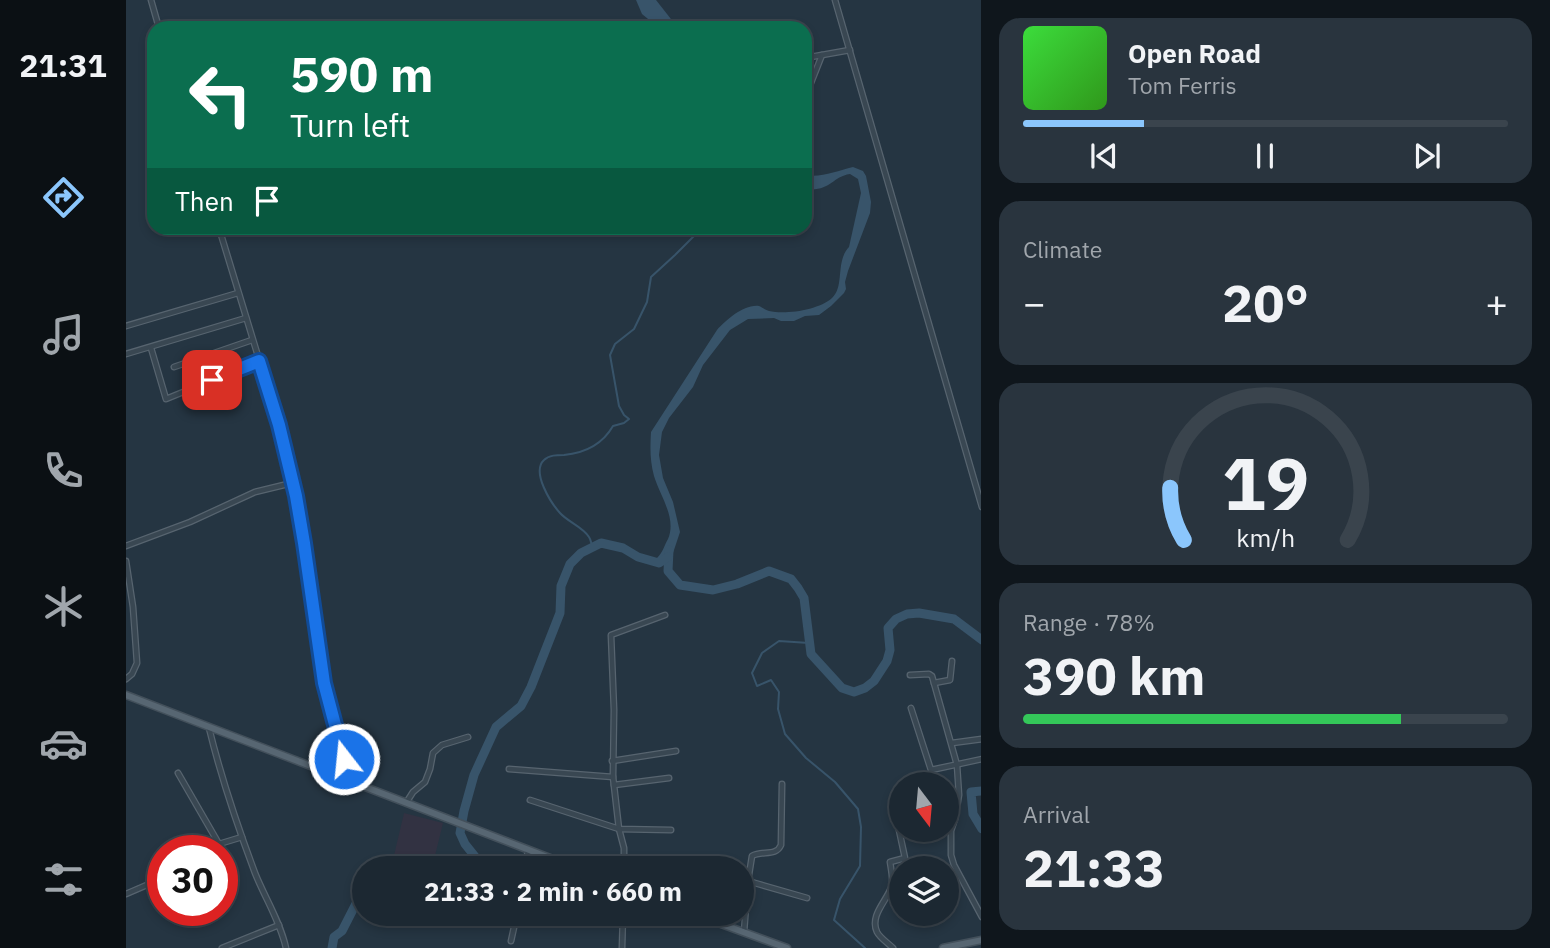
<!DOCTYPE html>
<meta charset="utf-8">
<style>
:root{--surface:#1c2832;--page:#29343e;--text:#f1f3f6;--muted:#a0a6ac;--line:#3a444d;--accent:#8bc6fc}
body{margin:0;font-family:"IBM Plex Sans",sans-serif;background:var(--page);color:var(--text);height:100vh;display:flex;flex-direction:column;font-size:26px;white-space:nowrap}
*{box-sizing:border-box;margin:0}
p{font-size:23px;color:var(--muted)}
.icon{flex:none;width:38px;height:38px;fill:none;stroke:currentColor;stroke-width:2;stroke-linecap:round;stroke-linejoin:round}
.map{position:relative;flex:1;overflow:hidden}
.sheet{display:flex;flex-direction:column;gap:18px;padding:18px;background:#0f161c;width:569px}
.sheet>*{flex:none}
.guide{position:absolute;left:21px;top:21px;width:665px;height:214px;border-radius:21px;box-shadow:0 4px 10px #0003,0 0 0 2px var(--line);background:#0b6e4f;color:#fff;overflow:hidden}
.needle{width:46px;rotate:164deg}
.controls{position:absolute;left:763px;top:772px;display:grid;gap:14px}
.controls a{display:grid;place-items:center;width:70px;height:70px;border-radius:50%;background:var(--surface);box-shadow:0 4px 10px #0003,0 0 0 2px var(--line);font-size:35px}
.speed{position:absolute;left:21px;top:835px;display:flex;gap:14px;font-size:35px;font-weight:700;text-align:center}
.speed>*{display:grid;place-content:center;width:91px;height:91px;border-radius:50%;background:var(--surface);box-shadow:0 4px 10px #0003,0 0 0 2px var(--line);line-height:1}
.speed .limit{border:10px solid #d22;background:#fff;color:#111}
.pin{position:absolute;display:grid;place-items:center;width:60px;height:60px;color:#fff;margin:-30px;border-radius:14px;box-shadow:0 4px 10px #0006}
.me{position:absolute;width:77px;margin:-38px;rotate:344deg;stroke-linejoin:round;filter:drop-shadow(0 0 5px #0008)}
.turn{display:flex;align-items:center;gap:24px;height:147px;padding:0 28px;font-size:32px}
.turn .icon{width:91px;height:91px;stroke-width:2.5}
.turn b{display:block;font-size:49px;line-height:60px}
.then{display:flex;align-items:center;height:66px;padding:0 28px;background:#0003;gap:14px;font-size:26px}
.big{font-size:52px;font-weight:700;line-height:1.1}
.sheet .tile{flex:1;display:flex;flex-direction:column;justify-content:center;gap:10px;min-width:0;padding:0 24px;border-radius:21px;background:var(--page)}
.sheet .dial{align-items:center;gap:0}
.dial svg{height:182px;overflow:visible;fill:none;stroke:var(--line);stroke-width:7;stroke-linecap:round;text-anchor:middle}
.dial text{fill:var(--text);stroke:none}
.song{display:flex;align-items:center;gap:21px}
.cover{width:84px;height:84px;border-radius:10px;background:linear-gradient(135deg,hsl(120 70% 55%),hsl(110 70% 35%))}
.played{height:7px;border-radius:4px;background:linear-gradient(90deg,var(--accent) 25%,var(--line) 25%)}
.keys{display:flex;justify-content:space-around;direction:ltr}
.heat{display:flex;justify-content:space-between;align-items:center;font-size:38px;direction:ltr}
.charge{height:10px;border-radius:5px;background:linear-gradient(90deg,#34c759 78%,var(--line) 0)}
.trip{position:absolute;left:226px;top:856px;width:402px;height:70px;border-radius:35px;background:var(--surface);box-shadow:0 4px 10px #0003,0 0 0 2px var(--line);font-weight:700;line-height:70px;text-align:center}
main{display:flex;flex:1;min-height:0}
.tabs{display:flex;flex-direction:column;width:126px;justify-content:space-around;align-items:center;background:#0b1014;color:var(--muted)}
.tabs .icon{width:49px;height:49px}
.tabs .active{color:var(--accent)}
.tabs b{font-size:32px;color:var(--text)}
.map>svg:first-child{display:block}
.medical{fill:#323242}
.water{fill:#38546a}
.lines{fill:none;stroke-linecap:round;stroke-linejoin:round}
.stream{stroke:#38546a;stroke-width:2}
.river{stroke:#38546a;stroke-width:9}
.minor-casing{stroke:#57646f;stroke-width:7}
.major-casing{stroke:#43505b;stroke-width:9}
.minor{stroke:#394752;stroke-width:4.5}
.major{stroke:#576672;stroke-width:6}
.route-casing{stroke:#114b97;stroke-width:18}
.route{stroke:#1a73e8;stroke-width:12}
</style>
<main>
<nav class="tabs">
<b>21:31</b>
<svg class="icon active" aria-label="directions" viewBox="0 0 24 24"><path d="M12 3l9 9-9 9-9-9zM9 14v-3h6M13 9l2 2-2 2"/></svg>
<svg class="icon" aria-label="music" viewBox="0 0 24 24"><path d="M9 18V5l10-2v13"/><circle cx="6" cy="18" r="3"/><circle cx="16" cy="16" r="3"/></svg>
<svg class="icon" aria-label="phone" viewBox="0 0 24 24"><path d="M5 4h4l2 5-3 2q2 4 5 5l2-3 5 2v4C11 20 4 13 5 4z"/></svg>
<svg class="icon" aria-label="climate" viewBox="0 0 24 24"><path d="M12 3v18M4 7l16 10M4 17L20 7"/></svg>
<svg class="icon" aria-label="car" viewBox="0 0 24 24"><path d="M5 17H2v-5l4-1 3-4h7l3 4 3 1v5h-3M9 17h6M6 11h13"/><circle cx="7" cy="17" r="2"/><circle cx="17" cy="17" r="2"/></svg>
<svg class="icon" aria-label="filters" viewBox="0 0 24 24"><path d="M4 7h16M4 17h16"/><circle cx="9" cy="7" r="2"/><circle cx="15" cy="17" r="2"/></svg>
</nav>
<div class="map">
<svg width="856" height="948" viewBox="0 0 856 948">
<rect width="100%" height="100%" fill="#253542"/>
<path class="medical" d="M278 813 317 823 306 868H265Z"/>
<g class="water">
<path d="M510 0H530L552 28H533L516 14Z"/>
<path d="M727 167 737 171 740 176 745 202 744 213 722 271 719 282 720 289 718 293 705 306 693 315 679 316 668 321H655L648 318 622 319 604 330 577 365 567 387 543 418 536 432 533 455 537 478 547 502 554 532 544 562 531 558C537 552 538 546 542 539 551 518 534 496 528 476 524 461 524 448 525 432L591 330C600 320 618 304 633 306 636 307 639 310 643 311 659 315 693 310 706 298 719 286 709 262 723 247L735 193 732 179 724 174C705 177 705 192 679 189V175C695 178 711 171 727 167Z"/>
</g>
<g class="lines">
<g class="stream">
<path d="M467 547C465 544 465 540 463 537 457 527 442 522 434 513 425 503 405 472 418 460 423 455 431 455 438 455 459 453 476 445 487 426L498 423 503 419 498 415 493 406 484 355 489 344 508 329 521 302 525 277 549 255 569 235 585 228"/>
<path d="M683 643 653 641 636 653 626 673 631 686 645 680 653 692 652 709 659 734 680 758 709 782 732 809 735 827 734 866 714 899 708 920 739 948"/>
</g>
<g class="river">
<path d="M543 550 542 571 554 585 587 590 611 584 643 571 665 579 672 588 678 598 685 654 716 688 728 692 739 688 748 681 761 661 764 650 762 628 770 619 781 614 793 613 828 619 856 640"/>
<path d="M856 791 845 792 847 814 856 829"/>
<path d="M366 868 351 859 339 844 334 833 338 811 348 775 370 727 395 706 405 687 434 613 435 586 444 564 455 553 475 543 497 548 512 557 533 563 542 557"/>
<path d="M315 914 353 918 363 914"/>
<path d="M206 948 208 937 216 931 238 888"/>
</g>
<defs>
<g id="minor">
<path d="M25 0 33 28"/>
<path d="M709 0 856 507"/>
<path d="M679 58 724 50"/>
<path d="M679 98 696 55"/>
<path d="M93 228 153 425 178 543 198 683 211 737 225 781"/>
<path d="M0 326 112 293"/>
<path d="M25 348 40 399 133 361"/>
<path d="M0 354 120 318"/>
<path d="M48 367 126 340"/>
<path d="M0 546 64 522 129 492 166 483"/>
<path d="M0 561 7 607 11 663 6 674 0 679"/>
<path d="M784 675 803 674 806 676 831 765 833 795 829 819 825 831V855L828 865 856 917"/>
<path d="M808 683 824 680 826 661"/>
<path d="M785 708 805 770 856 759"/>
<path d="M83 728C95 777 111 825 129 873 139 898 154 921 160 948"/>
<path d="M826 743 856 739"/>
<path d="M486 761 550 751"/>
<path d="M383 769 487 777"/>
<path d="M52 773 93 844"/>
<path d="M488 785 543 778"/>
<path d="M404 800 493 829 545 830"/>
<path d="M280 803 287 792 299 782 304 769 307 753 316 745 342 737"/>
<path d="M82 850 93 844 116 837"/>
<path d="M399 868 402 850"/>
<path d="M498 868V848L493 829 487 777 488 710 485 635 539 615"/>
<path d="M550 868 553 860 559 858 587 868"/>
<path d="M616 879 622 881 626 856C636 850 650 857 655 845L656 784"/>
<path d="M0 894 37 878"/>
<path d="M618 932 622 881 681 898"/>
<path d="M385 941 391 914"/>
<path d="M96 948 153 925"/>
<path d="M496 948 497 914"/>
<path d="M767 948C762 943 754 938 751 932 743 915 762 900 766 885 767 877 765 869 764 862L779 858 768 807"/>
</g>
<g id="major">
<path d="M0 695 450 868"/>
<path d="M568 914 661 948"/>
<path d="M817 948 856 940"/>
</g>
</defs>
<use href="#minor" class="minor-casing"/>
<use href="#major" class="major-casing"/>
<use href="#minor" class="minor"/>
<use href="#major" class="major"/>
</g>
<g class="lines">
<defs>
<path id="route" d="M86 380 133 361 153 425 170 496 178 543 198 683 218 759"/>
</defs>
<use href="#route" class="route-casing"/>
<use href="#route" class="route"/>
</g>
</svg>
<div class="controls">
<a><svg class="needle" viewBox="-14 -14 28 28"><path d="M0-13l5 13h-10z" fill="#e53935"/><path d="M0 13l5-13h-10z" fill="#a0a6ac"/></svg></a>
<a><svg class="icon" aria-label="layers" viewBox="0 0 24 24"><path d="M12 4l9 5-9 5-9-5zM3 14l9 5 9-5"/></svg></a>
</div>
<div class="speed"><div class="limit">30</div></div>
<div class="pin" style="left:86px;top:380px;background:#d93025"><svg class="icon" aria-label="arrive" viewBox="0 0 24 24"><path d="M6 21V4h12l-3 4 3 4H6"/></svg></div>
<svg class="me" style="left:218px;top:759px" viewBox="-20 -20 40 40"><circle r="17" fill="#1a73e8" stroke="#fff" stroke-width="3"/><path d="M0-11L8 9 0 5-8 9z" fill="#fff"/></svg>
<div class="trip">21:33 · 2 min · 660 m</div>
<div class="guide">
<div class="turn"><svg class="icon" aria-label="left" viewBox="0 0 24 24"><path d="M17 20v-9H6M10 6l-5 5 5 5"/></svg><div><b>590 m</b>Turn left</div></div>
<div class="then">Then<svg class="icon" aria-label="arrive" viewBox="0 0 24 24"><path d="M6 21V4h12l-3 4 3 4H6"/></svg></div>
</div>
</div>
<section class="sheet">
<div class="tile">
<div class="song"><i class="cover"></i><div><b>Open Road</b><p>Tom Ferris</p></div></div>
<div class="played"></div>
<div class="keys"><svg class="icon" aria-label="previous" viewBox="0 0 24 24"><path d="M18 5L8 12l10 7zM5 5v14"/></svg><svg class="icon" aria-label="pause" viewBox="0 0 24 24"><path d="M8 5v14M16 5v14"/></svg><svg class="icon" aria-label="next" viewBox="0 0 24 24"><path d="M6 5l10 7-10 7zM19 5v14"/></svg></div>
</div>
<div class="tile"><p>Climate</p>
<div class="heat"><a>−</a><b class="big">20°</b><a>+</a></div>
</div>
<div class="tile dial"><svg viewBox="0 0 100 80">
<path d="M14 69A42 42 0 1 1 86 69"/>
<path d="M14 69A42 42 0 0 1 8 46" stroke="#8bc6fc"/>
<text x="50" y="56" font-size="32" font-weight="700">19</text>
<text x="50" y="72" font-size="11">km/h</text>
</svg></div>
<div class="tile"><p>Range · 78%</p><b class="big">390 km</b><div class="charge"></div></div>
<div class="tile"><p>Arrival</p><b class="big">21:33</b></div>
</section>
</main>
